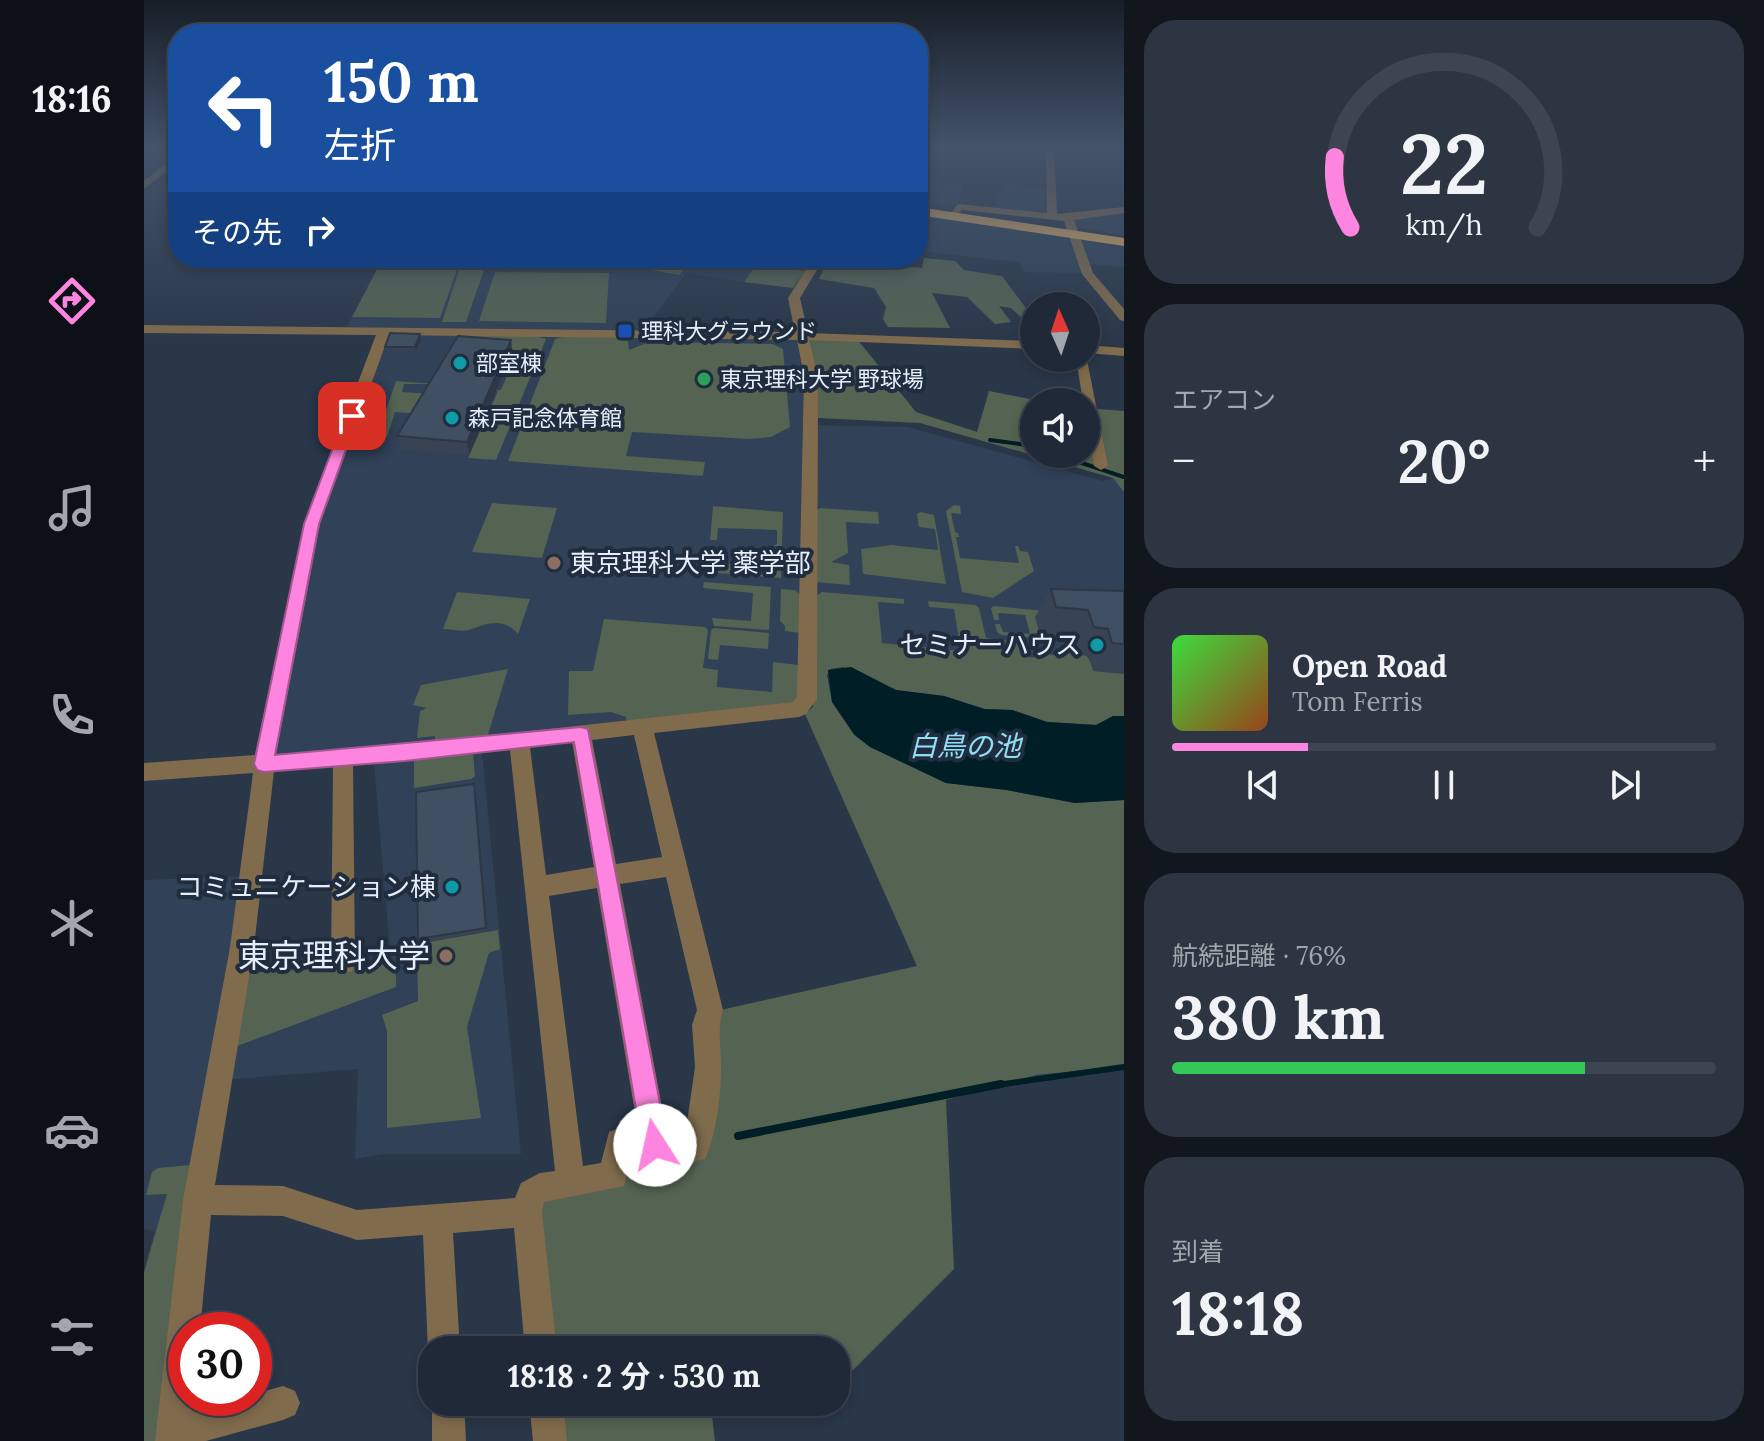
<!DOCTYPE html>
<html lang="ja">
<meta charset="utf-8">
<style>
:root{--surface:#202937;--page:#2d3542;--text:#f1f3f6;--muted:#a2a6ad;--line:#3d4552;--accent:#fe85df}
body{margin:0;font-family:Lora,"Noto Sans JP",serif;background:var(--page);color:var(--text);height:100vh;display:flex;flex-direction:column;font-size:30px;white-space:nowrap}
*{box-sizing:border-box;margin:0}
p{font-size:26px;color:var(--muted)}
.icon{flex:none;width:44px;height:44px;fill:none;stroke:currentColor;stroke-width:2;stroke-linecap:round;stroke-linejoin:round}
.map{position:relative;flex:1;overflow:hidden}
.side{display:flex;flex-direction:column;gap:20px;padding:20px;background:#12171e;width:640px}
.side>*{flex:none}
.hud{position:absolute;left:24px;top:24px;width:760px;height:244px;border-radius:32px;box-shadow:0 4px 12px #0003,0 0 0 2px var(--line);background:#1a4fa0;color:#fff;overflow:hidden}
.needle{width:52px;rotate:357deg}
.tools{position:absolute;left:876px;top:292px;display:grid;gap:16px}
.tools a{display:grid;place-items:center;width:80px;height:80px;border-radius:50%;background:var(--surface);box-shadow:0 4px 12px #0003,0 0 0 2px var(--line);font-size:40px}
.speed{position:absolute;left:24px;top:1312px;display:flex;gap:16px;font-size:40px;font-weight:700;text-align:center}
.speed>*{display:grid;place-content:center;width:104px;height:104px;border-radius:50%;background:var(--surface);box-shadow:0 4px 12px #0003,0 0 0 2px var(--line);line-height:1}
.speed .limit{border:12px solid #d22;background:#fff;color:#111}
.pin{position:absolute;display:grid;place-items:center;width:68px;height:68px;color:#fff;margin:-34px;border-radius:16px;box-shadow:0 4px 12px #0006}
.me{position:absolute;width:88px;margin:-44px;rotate:350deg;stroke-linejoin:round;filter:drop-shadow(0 0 6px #0008)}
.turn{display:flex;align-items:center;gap:28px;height:168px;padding:0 24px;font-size:36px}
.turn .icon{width:104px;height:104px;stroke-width:2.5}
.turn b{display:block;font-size:56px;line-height:68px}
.then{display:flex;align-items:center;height:76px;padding:0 24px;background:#0003;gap:16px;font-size:30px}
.big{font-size:60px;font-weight:700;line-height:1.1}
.side .tile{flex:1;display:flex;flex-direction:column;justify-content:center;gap:12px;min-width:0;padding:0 28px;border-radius:32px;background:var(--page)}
.side .dial{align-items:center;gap:0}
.dial svg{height:208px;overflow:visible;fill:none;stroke:var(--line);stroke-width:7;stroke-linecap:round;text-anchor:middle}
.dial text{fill:var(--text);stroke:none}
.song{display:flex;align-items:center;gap:24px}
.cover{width:96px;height:96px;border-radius:12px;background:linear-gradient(135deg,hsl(120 70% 55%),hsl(20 70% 35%))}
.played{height:8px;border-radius:4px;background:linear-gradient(90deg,var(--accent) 25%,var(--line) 25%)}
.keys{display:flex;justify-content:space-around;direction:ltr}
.heat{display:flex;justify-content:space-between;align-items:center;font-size:44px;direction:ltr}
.charge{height:12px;border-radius:6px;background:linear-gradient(90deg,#34c759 76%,var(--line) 0)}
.trip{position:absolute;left:274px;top:1336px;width:432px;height:80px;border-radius:32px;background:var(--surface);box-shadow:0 4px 12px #0003,0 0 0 2px var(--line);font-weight:700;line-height:80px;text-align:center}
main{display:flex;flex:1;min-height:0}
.dock{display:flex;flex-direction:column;width:144px;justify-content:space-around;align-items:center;background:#0d1016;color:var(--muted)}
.dock .icon{width:56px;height:56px}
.dock .on{color:var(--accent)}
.dock b{font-size:36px;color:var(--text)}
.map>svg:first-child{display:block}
.built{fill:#304158}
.green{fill:#546352}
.water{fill:#001e26}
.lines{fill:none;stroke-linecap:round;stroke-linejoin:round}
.stream-far2{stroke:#001e26;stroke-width:4}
.stream-far1{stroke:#001e26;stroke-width:6}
.stream{stroke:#001e26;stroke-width:8}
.minor{fill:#806b4d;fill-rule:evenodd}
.highway{fill:#e5b163;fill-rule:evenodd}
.wall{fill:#384454}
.shaded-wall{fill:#2e3745}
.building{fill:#414f62;stroke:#2e3745;stroke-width:2}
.route{fill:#fe85df;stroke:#a55691;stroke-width:2}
.transit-dot{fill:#1a4fb4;stroke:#202d3e;stroke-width:3}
.culture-dot{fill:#0f9aa8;stroke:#202d3e;stroke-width:3}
.leisure-dot{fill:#2e9e5b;stroke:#202d3e;stroke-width:3}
.education-dot{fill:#8d6e63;stroke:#202d3e;stroke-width:3}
.labels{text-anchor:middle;stroke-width:8;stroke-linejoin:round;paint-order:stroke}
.far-poi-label{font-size:22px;fill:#e6eefa;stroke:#202d3e;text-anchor:start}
.poi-label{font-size:26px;fill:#e6eefa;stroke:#202d3e;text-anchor:end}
.water-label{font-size:28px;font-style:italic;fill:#90e0f5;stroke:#202d3e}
.near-poi-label{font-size:32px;fill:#e6eefa;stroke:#202d3e;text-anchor:end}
</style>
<main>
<nav class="dock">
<b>18:16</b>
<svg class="icon on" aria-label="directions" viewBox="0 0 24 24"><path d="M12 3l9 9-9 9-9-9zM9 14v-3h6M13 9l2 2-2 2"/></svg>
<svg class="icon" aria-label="music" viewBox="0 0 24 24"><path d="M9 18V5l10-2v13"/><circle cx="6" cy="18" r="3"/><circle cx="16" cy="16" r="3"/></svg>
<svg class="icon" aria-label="phone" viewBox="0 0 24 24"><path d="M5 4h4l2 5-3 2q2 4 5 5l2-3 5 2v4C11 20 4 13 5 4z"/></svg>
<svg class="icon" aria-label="climate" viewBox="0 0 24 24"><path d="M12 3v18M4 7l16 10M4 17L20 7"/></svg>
<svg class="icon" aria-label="car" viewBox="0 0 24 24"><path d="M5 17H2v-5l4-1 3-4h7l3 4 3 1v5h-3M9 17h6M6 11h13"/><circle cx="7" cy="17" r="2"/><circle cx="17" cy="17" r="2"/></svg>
<svg class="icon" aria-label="filters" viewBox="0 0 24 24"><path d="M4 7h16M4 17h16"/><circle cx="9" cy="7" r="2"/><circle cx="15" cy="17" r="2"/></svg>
</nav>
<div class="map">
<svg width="980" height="1441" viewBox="0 0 980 1441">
<rect width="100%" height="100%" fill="#2a3749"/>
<g class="built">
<path d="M774 171 787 173 785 178 799 186 814 183 818 186 815 205 774 201Z"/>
<path d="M859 183 904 190 906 214 851 209Z"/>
<path d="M980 212V235L928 227V219Z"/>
<path d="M774 214 926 237 939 273 880 272 875 262 774 251Z"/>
<path d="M934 238 980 245V267L943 264Z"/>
<path d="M239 258H670L661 271 613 264 600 282 542 273 499 332 202 328Z"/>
<path d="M246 334 653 340 660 374 654 699 650 703 287 744 130 757 170 525 240 336Z"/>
<path d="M672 425 764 427 958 481 969 478 973 481 980 491V693L671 648Z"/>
<path d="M338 752 377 1154H241L211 1159 214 1069 81 1080 100 973 247 964 230 763Z"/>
<path d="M101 876 93 948 85 949 69 1047 14 1441H0V880Z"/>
</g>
<g class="green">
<path d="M239 258H317L296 318 208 317Z"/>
<path d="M319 258H344L322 322H298Z"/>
<path d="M442 258H550L535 275Z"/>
<path d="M780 258 811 261 820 270 858 276 890 319 880 320 867 308 855 306 867 322 851 324 823 297 788 293 806 328 744 327 739 319 742 307 730 288 675 279 684 260 718 268 735 264 778 268Z"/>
<path d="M613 264 661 271 649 288 600 282Z"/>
<path d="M351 272 465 273 462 323 335 321Z"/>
<path d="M329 335 392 336 402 339 390 369 362 367 327 339Z"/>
<path d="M418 337H476V340L484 341 485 350 505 342 629 344 639 349 646 427 627 437 605 439 488 432 482 456 561 462 559 476 364 461 411 339Z"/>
<path d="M661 338 713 339 772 412 833 432 845 391 901 402H890V454H942V408L980 411V492L969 478 776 423 674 418Z"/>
<path d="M365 371 388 373 352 460 324 458 354 391H328L357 390Z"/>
<path d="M252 381 291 384H260L258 392 287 394 276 414 251 412 243 437 238 436 239 431H235Z"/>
<path d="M348 503 413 508 398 558 328 552Z"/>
<path d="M810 505 816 506 817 514 807 513 811 532 814 533 815 537H812L816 558 875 563 871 546H874L876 551 884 552 890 571 849 598 818 592 802 511Z"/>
<path d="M569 506 639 512 638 546H629L633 544V530L574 528 573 540H566Z"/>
<path d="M676 508 734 512 735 524 702 522 704 553 687 562 705 565 706 585 671 582V512Z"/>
<path d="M776 512 790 515 802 584 719 574 717 549 747 545 794 550 791 529 775 527 773 514Z"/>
<path d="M564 548H572L571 562 632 569 633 554 629 551 638 552 637 578 561 572Z"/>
<path d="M560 582 627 587 625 630 570 626 568 618 607 621 609 593 559 588Z"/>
<path d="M637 589 651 590 657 596 656 633 641 631V626L636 621Z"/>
<path d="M313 592 386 599 374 634C359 617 344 623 325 630 318 632 307 629 299 629Z"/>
<path d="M678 592 760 599V604L734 602 738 643 817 651 810 609 785 607 784 601 831 605 835 608 842 638 877 642 881 657 899 658V654L922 656 920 646C937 647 945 655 950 671L980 673V716H969L953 725 903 722 868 710 841 709 800 696 752 690 699 667 686 669 683 675 688 702 710 735 726 747 802 783 862 790 931 803 980 800V1066L892 1075 802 1100 810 1269 692 1387V1350H403L391 1198 472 1183 480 1149 545 1159 572 1011 773 966 661 714 669 707 671 597Z"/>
<path d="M850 606 932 614 928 641 857 635 853 632 851 624H856L859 632 886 634 881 615 854 613 855 620H850L847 608Z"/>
<path d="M460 619 561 627 564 630 559 668 574 670 573 687 628 692 629 662 655 665 654 699 650 703 483 722 482 717 467 712 424 715 425 671H449Z"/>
<path d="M570 628 625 633 624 649 576 645 574 660 564 659 567 630Z"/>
<path d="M364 669 343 738 291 744V736L273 738 276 711 283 708 269 705 277 685Z"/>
<path d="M329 753 331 776 327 779 270 788V759Z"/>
<path d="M354 930 356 949 345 953 323 1027 337 1118 243 1128V1031L238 1015 274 1001 273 944Z"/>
<path d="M247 964 249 971H252V987L88 1048 100 973Z"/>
<path d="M46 1165 14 1441H0V1272L23 1194 2 1195 8 1172 14 1168Z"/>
<path d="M409 1402H578L567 1408 571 1441H413Z"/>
</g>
<path class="water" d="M707 667 752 690 800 696 840 709 868 710 903 722 952 725 969 716H980V800L931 803 863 790 802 783 726 747 710 734 688 702 684 670Z"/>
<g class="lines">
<g class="stream-far2">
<path d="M846 440 890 446"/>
<path d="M911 454 980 477"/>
</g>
<path class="stream-far1" d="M846 1086 980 1067"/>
<path class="stream" d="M594 1136 857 1084"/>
<g class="minor">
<path d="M902 146H910L913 214 980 207V213L930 220 949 273 980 309V321L976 320 938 274 920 221 818 210 812 216 807 213 814 204 903 213Z"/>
<path d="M34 154V162L0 189V181Z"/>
<path d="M669 258H680L656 298 664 333 890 341V349L665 340 674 376 673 699 662 714 655 717 510 733 579 1010C573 1030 577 1046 577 1066 577 1096 573 1132 561 1159L538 1164 487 1158 480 1186 400 1202 398 1212 413 1350H381L370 1228 309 1233 316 1350H288V1360L284 1350 279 1235 213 1240 139 1216 67 1215 56 1330H42V1398H49L48 1411 95 1398H110V1394L139 1386 151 1391 156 1403 151 1415 139 1420 62 1441H11L39 1200 86 947 109 773 0 781V763L111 755 160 524 232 335 0 333V325L651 332 644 298ZM245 335 653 340 660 376 653 697 649 702 261 745 132 754 176 524ZM490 735 518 857 472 864 448 740ZM428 742 450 867 402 875 386 747ZM366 750 411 1171 396 1173 377 1183 371 1198 213 1210 139 1186 71 1185 110 947 130 771 189 767 187 962 190 971 199 974 208 971 211 962 209 765ZM522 877 553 1010 548 1025 551 1067 541 1136 523 1134 476 884ZM453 888 494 1130 475 1128 465 1132 457 1163 439 1166 405 896Z"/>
<path d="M942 345 980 348V356L942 353Z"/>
<path d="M942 355 964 466 957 470 950 466 942 402H939L932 358H942Z"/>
<path d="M288 1398V1402H320L322 1441H288Z"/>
<path d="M385 1402H419L423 1441H389Z"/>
</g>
<path class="highway" d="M774 207 980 238V246L774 215Z"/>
</g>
<g class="wall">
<path d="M277 339 272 351H242L241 347Z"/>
<path d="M367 340 368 353 325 455 257 450 253 436Z"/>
<path d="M907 589 980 591V674L949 671 945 656 932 655 927 638 896 635 891 617Z"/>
<path d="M331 788 343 931 276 943 274 939Z"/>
</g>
<g class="shaded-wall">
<path d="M276 334 277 339 272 351 271 347Z"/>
<path d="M367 340 368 353 325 455 323 442Z"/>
<path d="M330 784 331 788 343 931 342 928Z"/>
<path d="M0 1229 10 1231 0 1272Z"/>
</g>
<g class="building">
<path d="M246 333 276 334 271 347H241Z"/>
<path d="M314 336 367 340 323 442 253 436Z"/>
<path d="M907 589 980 591V644L968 643 964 629 950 627 944 610 912 607Z"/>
<path d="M330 784 342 928 274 939 272 792Z"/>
</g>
<linearGradient id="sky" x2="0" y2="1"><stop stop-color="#171e28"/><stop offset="0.42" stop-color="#44536a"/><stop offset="1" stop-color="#44536a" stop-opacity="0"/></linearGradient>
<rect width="980" height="347" fill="url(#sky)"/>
<path class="route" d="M208 412 214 416 175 524 131 755 437 727 444 729 524 1145 520 1154 511 1158 501 1154 498 1145 430 742 261 761 120 772 113 770 110 764 160 524 201 416Z"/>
<rect class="transit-dot" x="473" y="323" width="16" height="16" rx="4"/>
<g class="culture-dot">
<circle cx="316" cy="363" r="8"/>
<circle cx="308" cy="418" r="8"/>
<circle cx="953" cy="645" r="8"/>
<circle cx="308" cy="887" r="8"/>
</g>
<circle class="leisure-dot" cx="560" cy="379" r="8"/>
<g class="education-dot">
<circle cx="410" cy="563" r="8"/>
<circle cx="302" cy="956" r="8"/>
</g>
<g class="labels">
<g class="far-poi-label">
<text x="497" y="339">理科大グラウンド</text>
<text x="332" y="371">部室棟</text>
<text x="576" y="387">東京理科大学 野球場</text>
<text x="324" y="426">森戸記念体育館</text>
</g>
<g class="poi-label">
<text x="426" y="572" text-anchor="start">東京理科大学 薬学部</text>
<text x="937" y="654">セミナーハウス</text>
<text x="292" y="896">コミュニケーション棟</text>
</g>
<g class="water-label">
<text x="821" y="756">白鳥の池</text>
</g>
<g class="near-poi-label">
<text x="286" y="967">東京理科大学</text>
</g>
</g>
</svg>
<div class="tools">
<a><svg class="needle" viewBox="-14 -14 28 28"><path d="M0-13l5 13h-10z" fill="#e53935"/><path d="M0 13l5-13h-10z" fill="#a2a6ad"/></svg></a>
<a><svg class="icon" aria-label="sound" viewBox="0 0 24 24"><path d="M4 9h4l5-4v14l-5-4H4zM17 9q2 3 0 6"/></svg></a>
</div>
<div class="speed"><div class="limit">30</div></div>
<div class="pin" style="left:208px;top:416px;background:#d93025"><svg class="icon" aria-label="arrive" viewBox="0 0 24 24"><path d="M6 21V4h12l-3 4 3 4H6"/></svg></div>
<svg class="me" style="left:511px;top:1145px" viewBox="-20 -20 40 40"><circle r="19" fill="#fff"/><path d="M0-13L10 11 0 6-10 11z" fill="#fe85df"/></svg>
<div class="trip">18:18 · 2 分 · 530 m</div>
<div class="hud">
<div class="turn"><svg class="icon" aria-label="left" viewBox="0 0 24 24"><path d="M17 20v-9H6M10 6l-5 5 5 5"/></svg><div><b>150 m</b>左折</div></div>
<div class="then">その先<svg class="icon" aria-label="right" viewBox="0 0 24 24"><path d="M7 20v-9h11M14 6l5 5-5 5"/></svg></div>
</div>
</div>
<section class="side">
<div class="tile dial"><svg viewBox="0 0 100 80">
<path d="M14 69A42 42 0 1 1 86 69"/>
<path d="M14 69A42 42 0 0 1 8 42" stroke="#fe85df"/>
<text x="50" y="56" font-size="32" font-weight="700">22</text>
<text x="50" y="72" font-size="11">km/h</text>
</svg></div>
<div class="tile"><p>エアコン</p>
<div class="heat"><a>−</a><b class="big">20°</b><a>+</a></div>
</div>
<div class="tile">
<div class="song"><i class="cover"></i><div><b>Open Road</b><p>Tom Ferris</p></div></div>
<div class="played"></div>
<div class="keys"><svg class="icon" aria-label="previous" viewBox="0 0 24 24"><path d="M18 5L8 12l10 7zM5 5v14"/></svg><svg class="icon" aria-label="pause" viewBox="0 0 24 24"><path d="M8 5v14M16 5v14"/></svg><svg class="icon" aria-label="next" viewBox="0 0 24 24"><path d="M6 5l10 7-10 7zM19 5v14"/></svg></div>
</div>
<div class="tile"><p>航続距離 · 76%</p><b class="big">380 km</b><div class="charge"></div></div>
<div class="tile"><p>到着</p><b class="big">18:18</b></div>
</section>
</main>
